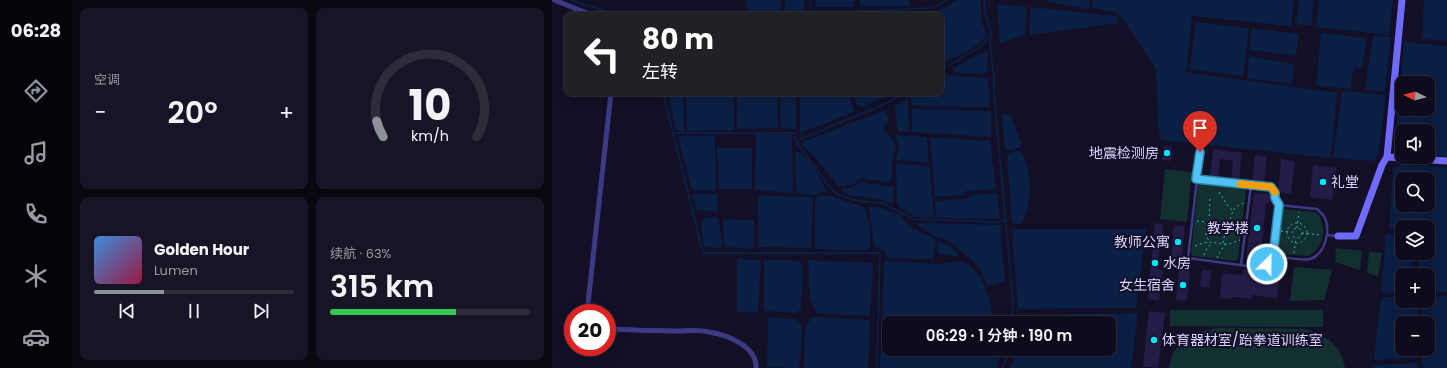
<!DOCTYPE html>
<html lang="zh">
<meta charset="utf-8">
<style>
:root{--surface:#0e0b1c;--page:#171425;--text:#f1f3f6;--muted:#9b9ba3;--line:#2e2b3b;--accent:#8c9099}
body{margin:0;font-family:Poppins,"Noto Sans SC",sans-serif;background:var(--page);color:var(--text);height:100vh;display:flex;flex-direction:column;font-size:15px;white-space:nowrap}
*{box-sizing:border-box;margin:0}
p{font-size:13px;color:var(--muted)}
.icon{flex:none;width:22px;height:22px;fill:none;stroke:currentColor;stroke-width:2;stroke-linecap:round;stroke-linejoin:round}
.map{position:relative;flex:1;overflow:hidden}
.sheet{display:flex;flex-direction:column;gap:8px;padding:8px;background:#08060f;width:480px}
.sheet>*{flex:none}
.hud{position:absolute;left:12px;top:12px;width:380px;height:84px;border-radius:8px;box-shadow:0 4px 16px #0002,0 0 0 1px var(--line);background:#202124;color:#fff;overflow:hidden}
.needle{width:26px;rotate:276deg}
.buttons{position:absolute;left:843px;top:76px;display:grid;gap:8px}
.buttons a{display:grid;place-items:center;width:40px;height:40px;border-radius:8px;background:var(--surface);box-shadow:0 4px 16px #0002,0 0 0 1px var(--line);font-size:20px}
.speed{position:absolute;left:12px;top:304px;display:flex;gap:8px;font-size:20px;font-weight:700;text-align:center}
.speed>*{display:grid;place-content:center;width:52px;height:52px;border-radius:50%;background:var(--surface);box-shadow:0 4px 16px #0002,0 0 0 1px var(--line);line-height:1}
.speed .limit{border:6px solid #d22;background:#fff;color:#111}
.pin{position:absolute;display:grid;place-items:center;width:34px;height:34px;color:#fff;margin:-41px -17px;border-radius:50% 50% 50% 0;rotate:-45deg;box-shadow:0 0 4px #0007}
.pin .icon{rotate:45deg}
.me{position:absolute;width:44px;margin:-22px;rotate:23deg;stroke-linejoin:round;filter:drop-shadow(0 0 3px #0008)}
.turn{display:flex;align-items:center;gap:14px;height:84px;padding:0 12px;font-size:18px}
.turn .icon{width:52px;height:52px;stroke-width:2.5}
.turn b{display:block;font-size:28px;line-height:34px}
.big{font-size:30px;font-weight:600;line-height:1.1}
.sheet .tile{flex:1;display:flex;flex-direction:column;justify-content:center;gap:6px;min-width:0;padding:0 14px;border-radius:8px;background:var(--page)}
.sheet .dial{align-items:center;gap:0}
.dial svg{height:104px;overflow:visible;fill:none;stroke:var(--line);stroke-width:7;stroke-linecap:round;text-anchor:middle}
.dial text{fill:var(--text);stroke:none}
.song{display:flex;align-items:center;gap:12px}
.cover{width:48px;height:48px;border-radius:6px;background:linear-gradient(135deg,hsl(210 70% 55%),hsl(340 70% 35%))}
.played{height:4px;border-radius:2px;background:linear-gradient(90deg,var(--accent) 35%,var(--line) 35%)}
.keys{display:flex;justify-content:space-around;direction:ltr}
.heat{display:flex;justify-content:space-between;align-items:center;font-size:22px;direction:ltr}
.charge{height:6px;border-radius:3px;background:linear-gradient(90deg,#34c759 63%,var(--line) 0)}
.sheet .tiles{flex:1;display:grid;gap:8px;grid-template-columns:repeat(2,1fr)}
.trip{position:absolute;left:330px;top:316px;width:234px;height:40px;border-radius:8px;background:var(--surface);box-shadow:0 4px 16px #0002,0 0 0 1px var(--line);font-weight:600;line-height:40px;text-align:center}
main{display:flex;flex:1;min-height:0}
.tab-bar{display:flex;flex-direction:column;width:72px;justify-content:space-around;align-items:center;background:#06040b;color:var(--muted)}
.tab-bar .icon{width:28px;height:28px}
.tab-bar .active{color:var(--accent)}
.tab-bar b{font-size:18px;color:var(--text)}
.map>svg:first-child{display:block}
.green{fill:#12302f}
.water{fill:#0a1f44;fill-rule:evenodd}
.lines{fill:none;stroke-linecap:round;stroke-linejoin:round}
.stream{stroke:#0a1f44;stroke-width:2}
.building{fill:#241b47}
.path{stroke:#2fb8b0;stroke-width:1;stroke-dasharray:2 3;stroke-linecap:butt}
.lane{stroke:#3d3a85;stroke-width:2.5}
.street{stroke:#3d3a85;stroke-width:5}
.secondary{stroke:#6f6bff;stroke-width:7}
.route-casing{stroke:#337fa1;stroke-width:10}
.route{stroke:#4fc3f7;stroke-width:7}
.slow{stroke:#f59e0b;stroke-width:7}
.poi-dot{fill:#00e5ff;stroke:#130f26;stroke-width:1.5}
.labels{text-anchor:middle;stroke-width:4;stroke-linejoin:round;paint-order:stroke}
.poi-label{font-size:14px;fill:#d9d4ff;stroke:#130f26;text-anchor:end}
</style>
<main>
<nav class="tab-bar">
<b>06:28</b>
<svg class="icon active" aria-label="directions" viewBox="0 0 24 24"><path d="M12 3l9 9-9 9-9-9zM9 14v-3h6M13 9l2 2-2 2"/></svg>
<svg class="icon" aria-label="music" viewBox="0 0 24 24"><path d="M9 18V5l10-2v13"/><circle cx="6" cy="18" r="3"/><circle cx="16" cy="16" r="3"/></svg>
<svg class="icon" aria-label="phone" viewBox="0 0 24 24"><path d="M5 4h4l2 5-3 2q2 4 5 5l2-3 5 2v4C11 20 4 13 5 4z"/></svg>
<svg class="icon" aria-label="climate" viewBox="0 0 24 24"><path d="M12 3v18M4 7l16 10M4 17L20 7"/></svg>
<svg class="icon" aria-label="car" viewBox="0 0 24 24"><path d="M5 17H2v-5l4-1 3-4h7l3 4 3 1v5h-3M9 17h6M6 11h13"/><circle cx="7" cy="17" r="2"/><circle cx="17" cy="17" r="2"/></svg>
</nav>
<section class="sheet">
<div class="tiles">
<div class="tile"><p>空调</p>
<div class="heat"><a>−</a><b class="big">20°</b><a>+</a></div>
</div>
<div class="tile dial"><svg viewBox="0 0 100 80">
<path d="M14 69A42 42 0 1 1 86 69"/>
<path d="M14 69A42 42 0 0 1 9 57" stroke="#8c9099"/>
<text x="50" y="56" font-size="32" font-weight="700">10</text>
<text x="50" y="72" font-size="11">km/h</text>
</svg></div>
<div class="tile">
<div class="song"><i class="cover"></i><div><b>Golden Hour</b><p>Lumen</p></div></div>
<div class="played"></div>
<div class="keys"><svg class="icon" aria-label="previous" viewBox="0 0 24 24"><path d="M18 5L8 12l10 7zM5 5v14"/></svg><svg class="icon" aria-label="pause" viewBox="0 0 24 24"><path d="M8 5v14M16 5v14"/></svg><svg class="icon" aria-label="next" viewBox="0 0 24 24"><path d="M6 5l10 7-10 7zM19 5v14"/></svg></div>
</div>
<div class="tile"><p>续航 · 63%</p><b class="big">315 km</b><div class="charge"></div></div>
</div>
</section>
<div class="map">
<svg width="895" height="368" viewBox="0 0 895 368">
<rect width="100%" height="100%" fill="#130f26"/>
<g class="green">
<path d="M613 169 640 172 635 222 608 219Z"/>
<path d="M651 183 691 187 694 191 686 259 682 261 641 256 639 253 646 185Z"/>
<path d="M731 209 764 212C776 225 772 248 757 256L726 254Z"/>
<path d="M784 248 810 251 808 270 783 262Z"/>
<path d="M817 252 830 253 826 276 815 273Z"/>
<path d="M742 267 780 270 772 300 738 301Z"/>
<path d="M618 310H771V327L618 326Z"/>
<path d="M668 328 753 329C774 334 789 346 793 368H617C621 340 642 330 668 328Z"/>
</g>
<g class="water">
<path d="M194 0H229V12H195Z"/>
<rect x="233" y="0" width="19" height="11"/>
<path d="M265 0H301V7H263Z"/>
<path d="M308 0H357V6L308 7Z"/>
<path d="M405 0H429V21L434 32 433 37 421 48 389 64V15H379L378 13 385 12Z"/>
<path d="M493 0H538L537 9 493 1Z"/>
<path d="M541 0H742L739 26 640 16 634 72 785 93 779 158 609 140 606 125 604 69 571 19 563 12 540 8Z"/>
<path d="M747 0H762L759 26 744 24Z"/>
<path d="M767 0H841L837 35 764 27Z"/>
<path d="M872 0H895V41L870 39Z"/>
<path d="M445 4 475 7 473 35 448 43Z"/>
<path d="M479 7 564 16 567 23 477 35Z"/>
<path d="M644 22 697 28 691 76 638 69Z"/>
<path d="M700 28 747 34 744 56 697 50Z"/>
<path d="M769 33 815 38 810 68 802 67 798 89 764 86Z"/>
<path d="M821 35 839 37 833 92 813 90Z"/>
<path d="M852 42 895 46V157L876 155V131H850V154L842 153ZM850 83H876V109H850Z"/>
<path d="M436 51 435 73 417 74 402 72V68L425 55Z"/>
<path d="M697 56 742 64 740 84 695 78Z"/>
<path d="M394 74 403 76 436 78 438 107 361 106 359 97 365 93H389V77Z"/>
<path d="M790 91 834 95 827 151 823 161 781 158Z"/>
<path d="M116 93H131L132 131 124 130Z"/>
<path d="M134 93H182V130L135 131Z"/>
<path d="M185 93H225L226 128 185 129Z"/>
<path d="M228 93H244V129L229 128Z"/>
<path d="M248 93H297L302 112 248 133Z"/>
<path d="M301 93H341L309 108 304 103Z"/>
<path d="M356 98 357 132H346L342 107Z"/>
<path d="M360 109 439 111V137L360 132Z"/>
<path d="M333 110 337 121 331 128 339 137 344 147 341 157 339 183 310 178 300 185 289 186 287 187 263 157 250 145 254 141Z"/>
<path d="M453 114 459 115 469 143 468 147 453 151 450 115Z"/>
<path d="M204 134 240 135 241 193 203 190Z"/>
<path d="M343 135 375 137 377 163 344 160 347 148Z"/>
<path d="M126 136H163L164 190H140Z"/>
<path d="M378 137 438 141 444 189 413 191 412 195 383 197Z"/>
<path d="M165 148H200V189H167Z"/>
<path d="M468 150C481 167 481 206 469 224L460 223 455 154Z"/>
<path d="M243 151C257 153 269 180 274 191L262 195 247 194 244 190Z"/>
<path d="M344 163 378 167 382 217H363L345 205Z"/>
<path d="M851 165 895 167V292L876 293V275H865L866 253H876V227H850V229H837L841 167ZM850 179H876V205H850Z"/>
<path d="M309 182 341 187V204L326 199 295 195 290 190 291 188H301Z"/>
<path d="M445 193 448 219 385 218 383 201 414 199 419 195Z"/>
<path d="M140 194H165V213L144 209Z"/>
<path d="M206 195 261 197 259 248 206 247Z"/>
<path d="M268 195 280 197 312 207C317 219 320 235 318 248L313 250 263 249V198Z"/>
<path d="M317 207H326L347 215 359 227 384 240 381 259 334 258 333 252 322 246Z"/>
<path d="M160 217 166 218 170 239V248L152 247 149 224 152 218Z"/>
<path d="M171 219 202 220V249L172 247Z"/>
<path d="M369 223 448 225 453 281 436 286 427 267 407 249 395 240 384 237 365 225Z"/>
<path d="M460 229H594L584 308 466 309Z"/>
<path d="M834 234H850V253H861L860 275H850V294L829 293Z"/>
<path d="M386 241 394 244 406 252V257L388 254 385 250Z"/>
<path d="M185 259 209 260 206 312H185Z"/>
<path d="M212 259 247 261 251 267 249 309 244 313 212 311Z"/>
<path d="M256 260 321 263 318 316 265 313 258 300Z"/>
<path d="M332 261 390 264C397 262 408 260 415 264 433 274 439 305 442 323H330Z"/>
<path d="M895 296V368H870L869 349H876V323H870L871 301H876V297Z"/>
<path d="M829 297H850V301H868L867 323H850V349H865V358L822 360Z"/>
<path d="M586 313 579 368H458L461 360 462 349H557V323H465L466 315Z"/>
<path d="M216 317 243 319 249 324 250 337 247 368 215 367Z"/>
<path d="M260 317 318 320 316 368H252L253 328Z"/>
<path d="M330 327H337V349H449L445 368H328Z"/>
<path d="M865 363V368H821V365Z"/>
</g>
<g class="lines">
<g class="stream">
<path d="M19 0 64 15"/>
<path d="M258 0 259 14"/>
<path d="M433 0 432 9 439 32 438 45 442 78V92L461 303 460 323"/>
<path d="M230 15 381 8 395 0"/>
<path d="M389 70 428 47 438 36"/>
<path d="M111 93 151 253H328L325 368"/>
<path d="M351 93 337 102 249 139 245 144 261 164 276 185 286 195 307 201 330 203 361 219 447 222 454 220"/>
<path d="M121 133H242L245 144"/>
<path d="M451 368 457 349"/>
</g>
</g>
<g class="building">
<path d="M612 146 620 147 619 161 610 160Z"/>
<path d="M661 149 690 153 687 180 679 179 681 161 668 159 666 178 658 177Z"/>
<path d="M703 155 715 157 712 182 700 180Z"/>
<path d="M729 159 743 161 739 194 726 192Z"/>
<path d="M761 165 784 168 780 200 758 197Z"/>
<path d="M702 193 719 194 718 203H714L709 252 711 253 710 261 694 259Z"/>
<path d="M603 223 611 224 605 269 611 270 607 301 596 299Z"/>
<path d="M622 225 633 226 630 260 619 258Z"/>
<path d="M716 267 728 268 725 298 700 295 699 299 680 297V299L668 298 670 273 691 275V269L703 271 702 274 713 276 714 268Z"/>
<path d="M627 268 638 269 635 301 624 300Z"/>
<path d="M650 270 659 271 657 288 648 287Z"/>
<path d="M597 311 613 313 606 368 591 366Z"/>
</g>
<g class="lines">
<g class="path">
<path d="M667 192 676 206 681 211"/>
<path d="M645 221 684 225"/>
<path d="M657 221 658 198"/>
<circle cx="745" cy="233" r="10"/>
<path d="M654 223V235L657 241"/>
<path d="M745 228 747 212"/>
<circle cx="745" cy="233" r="5"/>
<path d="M729 231 739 232"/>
<path d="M688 232 685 228C684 224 685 221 690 220"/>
<path d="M750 233 769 235"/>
<path d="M671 243C672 235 674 231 677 224 680 214 680 206 693 203"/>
<path d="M643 246C657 239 662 244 675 244 680 244 684 241 688 240"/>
<path d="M742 253 744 238"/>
<path d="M652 255 655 248 660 243"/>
<path d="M665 258 669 250 674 244"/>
</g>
<g class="lane">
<path d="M648 152 636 258 710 268 715 264 716 258 721 256"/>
<path d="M645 179 719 187 723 193V198L727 205"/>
<path d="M727 205 765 209C767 211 770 214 772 216 779 229 774 254 758 259 753 261 728 257 721 256Z"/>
<path d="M775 235 785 236"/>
<path d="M689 265 699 185"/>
</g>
<g class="street">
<path d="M2 0 40 15"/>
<path d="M35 313 59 93"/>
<path d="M55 329C78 330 100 331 123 331 134 331 146 329 157 332 175 335 205 346 204 368"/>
</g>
<g class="secondary">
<path d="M835 157 850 0"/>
<path d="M786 236H804L830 165 835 157 895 161"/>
</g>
</g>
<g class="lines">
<defs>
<path id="route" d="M648 152 644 179 719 187 723 193V198L727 205 721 256 716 258 715 264"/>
</defs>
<use href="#route" class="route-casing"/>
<use href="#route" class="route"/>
<path class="slow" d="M688 184 719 187 723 192"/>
</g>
<g class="poi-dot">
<circle cx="615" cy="153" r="4"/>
<circle cx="771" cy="182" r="4"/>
<circle cx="705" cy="228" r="4"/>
<circle cx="626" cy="242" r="4"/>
<circle cx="603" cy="263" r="4"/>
<circle cx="631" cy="285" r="4"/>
<circle cx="602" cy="340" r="4"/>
</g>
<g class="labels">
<g class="poi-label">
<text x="607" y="158">地震检测房</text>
<text x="779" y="187" text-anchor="start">礼堂</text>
<text x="697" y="233">教学楼</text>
<text x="618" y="247">教师公寓</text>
<text x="611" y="268" text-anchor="start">水房</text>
<text x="623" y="290">女生宿舍</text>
<text x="610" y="345" text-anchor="start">体育器材室/跆拳道训练室</text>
</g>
</g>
</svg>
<div class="buttons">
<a><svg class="needle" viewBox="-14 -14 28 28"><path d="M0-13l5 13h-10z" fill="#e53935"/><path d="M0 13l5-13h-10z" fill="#9b9ba3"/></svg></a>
<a><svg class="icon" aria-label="sound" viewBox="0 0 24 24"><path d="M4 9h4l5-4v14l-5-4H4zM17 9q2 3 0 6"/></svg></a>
<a><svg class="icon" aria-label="search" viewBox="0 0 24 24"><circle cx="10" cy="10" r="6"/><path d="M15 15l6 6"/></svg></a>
<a><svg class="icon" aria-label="layers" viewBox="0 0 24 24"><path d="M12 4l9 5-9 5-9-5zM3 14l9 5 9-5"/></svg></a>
<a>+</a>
<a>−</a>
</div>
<div class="speed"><div class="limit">20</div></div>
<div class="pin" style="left:648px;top:152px;background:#d93025"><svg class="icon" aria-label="arrive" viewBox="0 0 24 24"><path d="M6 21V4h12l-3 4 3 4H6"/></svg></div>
<svg class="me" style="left:715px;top:264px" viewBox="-20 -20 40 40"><circle r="17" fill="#4fc3f7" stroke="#fff" stroke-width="3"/><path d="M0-11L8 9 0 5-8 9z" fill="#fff"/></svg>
<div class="trip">06:29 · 1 分钟 · 190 m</div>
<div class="hud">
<div class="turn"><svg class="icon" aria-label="left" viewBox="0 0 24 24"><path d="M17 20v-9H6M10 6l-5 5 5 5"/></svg><div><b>80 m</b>左转</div></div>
</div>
</div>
</main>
